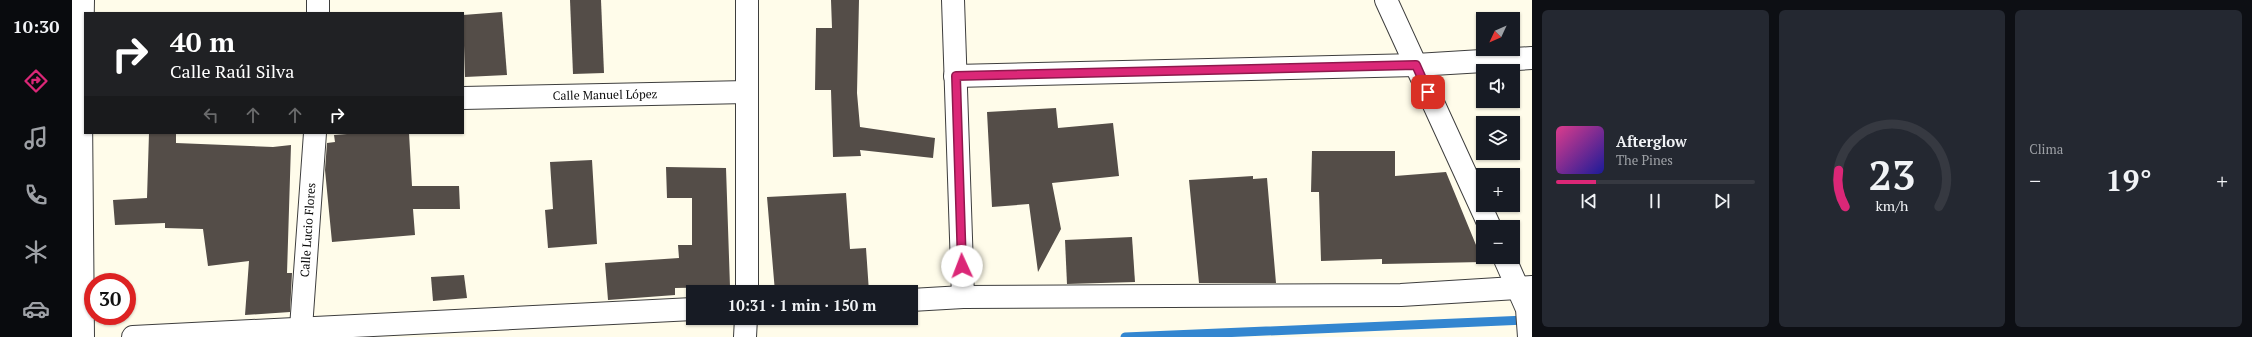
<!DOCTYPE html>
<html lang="es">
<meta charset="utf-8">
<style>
:root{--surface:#171b24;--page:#242831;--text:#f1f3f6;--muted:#9ea1a6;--line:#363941;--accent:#db2777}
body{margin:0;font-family:"PT Serif",serif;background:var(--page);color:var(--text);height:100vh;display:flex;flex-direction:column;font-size:15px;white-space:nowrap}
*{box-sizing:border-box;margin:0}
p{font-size:13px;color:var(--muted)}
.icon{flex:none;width:22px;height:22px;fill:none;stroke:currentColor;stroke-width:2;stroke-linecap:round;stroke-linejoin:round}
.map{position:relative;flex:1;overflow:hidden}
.details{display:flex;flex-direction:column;gap:10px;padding:10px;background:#0d0f14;width:720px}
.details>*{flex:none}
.banner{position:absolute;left:12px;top:12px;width:380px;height:122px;border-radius:0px;box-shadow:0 1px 3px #0004;background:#202124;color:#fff;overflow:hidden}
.needle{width:26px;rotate:226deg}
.fabs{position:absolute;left:1404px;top:12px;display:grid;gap:8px}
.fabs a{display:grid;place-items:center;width:44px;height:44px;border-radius:0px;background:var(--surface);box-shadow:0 1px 3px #0004;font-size:20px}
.speed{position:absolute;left:12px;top:273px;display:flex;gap:8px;font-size:20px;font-weight:700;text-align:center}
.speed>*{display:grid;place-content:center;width:52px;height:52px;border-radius:50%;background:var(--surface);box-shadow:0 1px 3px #0004;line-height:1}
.speed .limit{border:6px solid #d22;background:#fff;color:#111}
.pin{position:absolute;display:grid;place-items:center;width:34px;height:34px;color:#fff;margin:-17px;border-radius:8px;box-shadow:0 2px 6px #0006}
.me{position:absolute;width:44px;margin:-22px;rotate:358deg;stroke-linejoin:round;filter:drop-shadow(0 0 3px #0008)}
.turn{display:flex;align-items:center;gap:14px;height:84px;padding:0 20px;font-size:18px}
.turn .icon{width:52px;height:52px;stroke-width:2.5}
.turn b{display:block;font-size:28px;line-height:34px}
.lanes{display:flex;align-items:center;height:38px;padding:0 20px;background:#0003;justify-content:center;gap:20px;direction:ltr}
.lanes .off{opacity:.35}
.big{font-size:30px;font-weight:700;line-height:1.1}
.details .tile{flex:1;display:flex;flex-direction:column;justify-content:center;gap:6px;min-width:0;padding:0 14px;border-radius:6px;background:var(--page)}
.details .dial{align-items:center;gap:0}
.dial svg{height:104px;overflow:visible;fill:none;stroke:var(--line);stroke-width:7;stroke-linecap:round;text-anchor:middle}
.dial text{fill:var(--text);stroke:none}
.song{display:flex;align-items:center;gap:12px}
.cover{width:48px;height:48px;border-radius:6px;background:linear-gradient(135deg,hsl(330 70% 55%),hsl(240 70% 35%))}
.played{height:4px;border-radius:2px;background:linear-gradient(90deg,var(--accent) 20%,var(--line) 20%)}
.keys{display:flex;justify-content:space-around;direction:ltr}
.heat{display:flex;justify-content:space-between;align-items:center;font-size:22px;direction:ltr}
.details .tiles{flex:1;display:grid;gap:10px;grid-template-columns:repeat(3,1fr)}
.trip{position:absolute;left:614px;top:285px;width:232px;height:40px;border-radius:0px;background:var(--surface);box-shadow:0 1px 3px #0004;font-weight:700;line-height:40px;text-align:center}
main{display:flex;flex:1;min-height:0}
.tabs{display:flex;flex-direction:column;width:72px;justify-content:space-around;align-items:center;background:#090b0e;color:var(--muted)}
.tabs .icon{width:28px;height:28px}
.tabs .on{color:var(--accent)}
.tabs b{font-size:18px;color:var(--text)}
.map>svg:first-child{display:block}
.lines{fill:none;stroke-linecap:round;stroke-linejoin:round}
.stream{stroke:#3386d0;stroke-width:9}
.building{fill:#544d48}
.minor-casing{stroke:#3e3e3e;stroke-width:24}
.minor{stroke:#fff;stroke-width:22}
.route-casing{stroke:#8e194d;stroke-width:10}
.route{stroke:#db2777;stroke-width:7}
.labels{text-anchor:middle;stroke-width:4;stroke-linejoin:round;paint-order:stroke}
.street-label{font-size:12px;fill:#0b0b0b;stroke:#fff}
</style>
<main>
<nav class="tabs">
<b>10:30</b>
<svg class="icon on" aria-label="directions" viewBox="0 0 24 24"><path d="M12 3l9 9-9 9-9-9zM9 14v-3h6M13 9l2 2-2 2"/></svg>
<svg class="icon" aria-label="music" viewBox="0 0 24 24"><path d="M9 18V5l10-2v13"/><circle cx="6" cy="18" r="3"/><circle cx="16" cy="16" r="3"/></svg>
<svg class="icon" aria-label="phone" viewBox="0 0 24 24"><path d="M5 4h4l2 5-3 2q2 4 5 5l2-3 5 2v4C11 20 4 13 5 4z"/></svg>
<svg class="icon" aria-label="climate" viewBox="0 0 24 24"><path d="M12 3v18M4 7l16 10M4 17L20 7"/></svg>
<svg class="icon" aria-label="car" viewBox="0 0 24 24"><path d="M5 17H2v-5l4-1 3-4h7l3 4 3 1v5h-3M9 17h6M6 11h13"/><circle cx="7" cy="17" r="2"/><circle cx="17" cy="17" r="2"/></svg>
</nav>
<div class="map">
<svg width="1460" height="337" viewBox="0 0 1460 337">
<rect width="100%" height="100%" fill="#fffcea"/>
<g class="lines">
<path class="stream" d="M1053 337 1456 320"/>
</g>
<g class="building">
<path d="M498 0H529L532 73 501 74Z"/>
<path d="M759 0H787L785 93 788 127 863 138 861 158 788 150 789 156 761 157 759 90H743L744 28H760Z"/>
<path d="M430 12 435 75 393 77 391 15Z"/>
<path d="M984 108 986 128 1041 123 1047 176 980 183 989 229 966 272 957 204 920 207 915 112Z"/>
<path d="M77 133H104V143L201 147 219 145 215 273H220L218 312 173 315 177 261 136 266 131 229 93 228V223L43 225 41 200 75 198Z"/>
<path d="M288 133H337L340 186H387L388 209H341L343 235 260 242 253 170 255 143 263 142 262 135Z"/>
<path d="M1240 151H1323V176L1374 172 1411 262 1310 264V259L1249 261 1247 192H1239Z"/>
<path d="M520 160 525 244 476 248 473 210 481 209 478 162Z"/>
<path d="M594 167 654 168 658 287 603 288V295L536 300 533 263 607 258 606 245H620V198H595Z"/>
<path d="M1181 176V179L1195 178 1204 283H1127L1117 180Z"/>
<path d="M774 193 778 249 794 248 797 292H703L695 197Z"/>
<path d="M1060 237 1063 282 995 284 993 240Z"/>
<path d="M392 275 395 298 361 301 359 277Z"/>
</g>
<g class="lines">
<defs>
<g id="minor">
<path d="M881 0 891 297"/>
<path d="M1314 0 1418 227"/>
<path d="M246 13V0"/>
<path d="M883 76 1344 65 1460 58"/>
<path d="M391 98 675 92"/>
<path d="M1432 257 1455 309 1457 337"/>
<path d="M675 292V0"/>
<path d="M839 300 891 297 1329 295 1460 287"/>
<path d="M229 328 243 133"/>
<path d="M11 337 9 114 11 0"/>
<path d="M61 337 621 309"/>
<path d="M673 337 674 318"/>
</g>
</defs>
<use href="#minor" class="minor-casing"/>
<use href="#minor" class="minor"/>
</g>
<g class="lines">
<defs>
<path id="route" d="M890 266 884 76 1344 65 1356 92"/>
</defs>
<use href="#route" class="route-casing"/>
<use href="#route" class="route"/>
</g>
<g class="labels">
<g class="street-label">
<text transform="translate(533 95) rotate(-1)" y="4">Calle Manuel López</text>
<text transform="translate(236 230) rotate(-86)" y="4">Calle Lucio Flores</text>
</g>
</g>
</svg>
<div class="fabs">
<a><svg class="needle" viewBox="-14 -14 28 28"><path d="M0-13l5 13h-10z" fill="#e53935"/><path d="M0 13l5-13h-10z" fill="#9ea1a6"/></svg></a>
<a><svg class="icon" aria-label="sound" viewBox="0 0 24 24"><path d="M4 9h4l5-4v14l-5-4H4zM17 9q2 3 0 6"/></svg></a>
<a><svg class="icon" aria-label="layers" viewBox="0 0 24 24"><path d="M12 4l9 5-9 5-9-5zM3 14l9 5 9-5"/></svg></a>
<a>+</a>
<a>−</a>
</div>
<div class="speed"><div class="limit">30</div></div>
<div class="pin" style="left:1356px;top:92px;background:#d93025"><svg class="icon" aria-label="arrive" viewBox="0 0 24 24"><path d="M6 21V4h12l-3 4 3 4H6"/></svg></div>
<svg class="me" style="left:890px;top:266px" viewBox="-20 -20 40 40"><circle r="19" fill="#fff"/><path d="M0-13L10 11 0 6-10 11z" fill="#db2777"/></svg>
<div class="trip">10:31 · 1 min · 150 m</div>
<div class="banner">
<div class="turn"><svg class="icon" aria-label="right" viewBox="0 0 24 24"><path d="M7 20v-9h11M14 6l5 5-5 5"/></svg><div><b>40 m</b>Calle Raúl Silva</div></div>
<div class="lanes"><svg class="icon off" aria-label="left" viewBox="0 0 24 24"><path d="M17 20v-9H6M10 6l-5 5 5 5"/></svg><svg class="icon off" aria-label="ahead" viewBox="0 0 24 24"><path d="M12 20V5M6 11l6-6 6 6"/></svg><svg class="icon off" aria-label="ahead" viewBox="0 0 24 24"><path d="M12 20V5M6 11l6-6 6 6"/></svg><svg class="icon" aria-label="right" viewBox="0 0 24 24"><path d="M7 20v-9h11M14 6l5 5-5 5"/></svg></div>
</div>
</div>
<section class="details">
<div class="tiles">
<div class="tile">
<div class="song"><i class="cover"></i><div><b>Afterglow</b><p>The Pines</p></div></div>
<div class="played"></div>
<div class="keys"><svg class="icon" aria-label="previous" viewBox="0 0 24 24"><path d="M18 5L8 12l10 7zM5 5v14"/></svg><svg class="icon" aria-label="pause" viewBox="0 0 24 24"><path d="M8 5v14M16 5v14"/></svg><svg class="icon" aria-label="next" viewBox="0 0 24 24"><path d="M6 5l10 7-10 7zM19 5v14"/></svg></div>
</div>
<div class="tile dial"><svg viewBox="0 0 100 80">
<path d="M14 69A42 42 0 1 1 86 69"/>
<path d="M14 69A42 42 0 0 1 9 41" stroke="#db2777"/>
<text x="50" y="56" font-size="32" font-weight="700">23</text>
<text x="50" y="72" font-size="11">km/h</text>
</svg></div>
<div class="tile"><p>Clima</p>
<div class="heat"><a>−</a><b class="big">19°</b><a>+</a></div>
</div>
</div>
</section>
</main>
